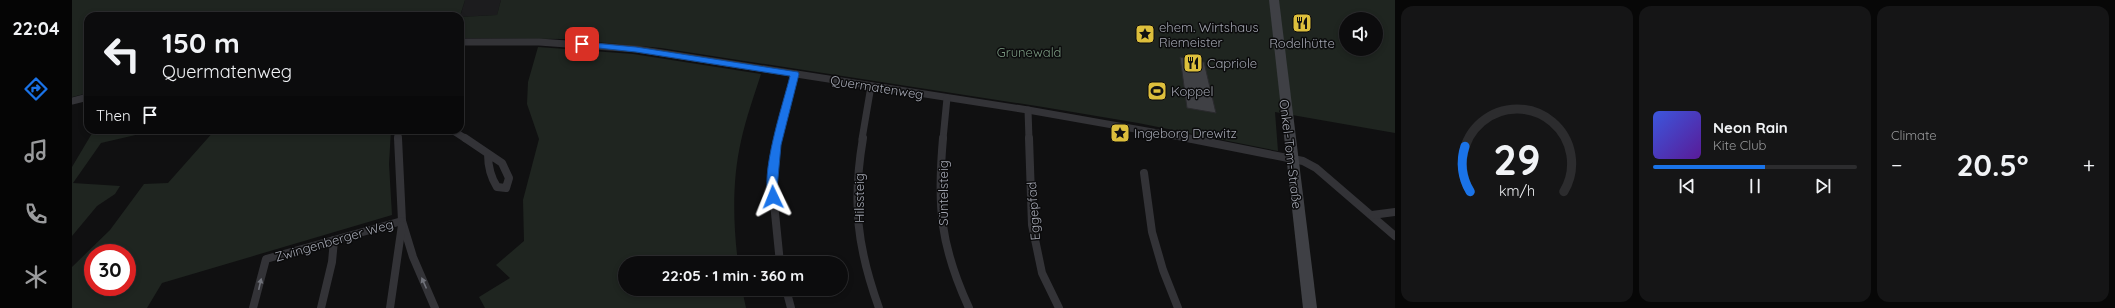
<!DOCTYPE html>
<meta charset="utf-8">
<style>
:root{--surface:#0c0c0d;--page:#151516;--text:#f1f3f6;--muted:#9a9b9d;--line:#2c2c2e;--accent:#1a73e8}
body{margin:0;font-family:Quicksand,sans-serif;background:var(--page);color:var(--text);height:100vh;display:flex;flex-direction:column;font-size:15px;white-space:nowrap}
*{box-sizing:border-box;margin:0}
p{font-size:13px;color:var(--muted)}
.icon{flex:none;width:22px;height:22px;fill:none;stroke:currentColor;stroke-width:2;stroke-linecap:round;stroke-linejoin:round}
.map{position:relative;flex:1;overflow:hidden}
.side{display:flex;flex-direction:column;gap:6px;padding:6px;background:#070707;width:720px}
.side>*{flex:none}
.guide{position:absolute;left:12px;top:12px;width:380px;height:122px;border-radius:12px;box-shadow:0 2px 6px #0003,0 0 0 1px var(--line);background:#0c0c0d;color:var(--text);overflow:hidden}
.buttons{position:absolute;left:1267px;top:12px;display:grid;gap:8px}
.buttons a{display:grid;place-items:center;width:44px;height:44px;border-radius:50%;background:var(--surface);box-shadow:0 2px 6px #0003,0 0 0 1px var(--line);font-size:20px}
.speed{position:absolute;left:12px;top:244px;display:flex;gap:8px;font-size:20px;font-weight:700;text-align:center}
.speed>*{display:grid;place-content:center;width:52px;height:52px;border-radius:50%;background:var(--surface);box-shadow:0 2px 6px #0003,0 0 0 1px var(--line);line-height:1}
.speed .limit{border:6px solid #d22;background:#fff;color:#111}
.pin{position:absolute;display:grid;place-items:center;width:34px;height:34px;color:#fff;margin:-17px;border-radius:8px;box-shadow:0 2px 6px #0006}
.me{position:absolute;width:44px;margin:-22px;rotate:358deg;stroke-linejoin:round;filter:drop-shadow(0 0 3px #0008)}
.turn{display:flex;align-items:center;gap:14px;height:84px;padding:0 12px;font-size:18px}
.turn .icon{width:52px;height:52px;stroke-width:2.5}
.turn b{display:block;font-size:28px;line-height:34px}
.then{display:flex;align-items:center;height:38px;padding:0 12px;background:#0003;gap:8px;font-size:15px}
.big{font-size:30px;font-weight:700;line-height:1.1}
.side .tile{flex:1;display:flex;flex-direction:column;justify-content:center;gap:6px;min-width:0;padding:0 14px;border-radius:12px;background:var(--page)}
.side .dial{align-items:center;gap:0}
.dial svg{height:104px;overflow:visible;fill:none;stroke:var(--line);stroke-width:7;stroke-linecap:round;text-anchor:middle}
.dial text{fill:var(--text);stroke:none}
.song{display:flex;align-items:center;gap:12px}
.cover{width:48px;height:48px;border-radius:6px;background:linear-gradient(135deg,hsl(230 70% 55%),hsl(270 70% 35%))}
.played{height:4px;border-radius:2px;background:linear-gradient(90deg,var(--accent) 55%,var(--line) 55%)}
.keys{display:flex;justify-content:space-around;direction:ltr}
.heat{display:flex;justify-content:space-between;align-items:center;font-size:22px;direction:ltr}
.side .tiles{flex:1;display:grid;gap:6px;grid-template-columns:repeat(3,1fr)}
.trip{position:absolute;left:546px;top:256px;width:230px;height:40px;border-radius:20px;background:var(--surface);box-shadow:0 2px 6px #0003,0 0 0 1px var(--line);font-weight:700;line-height:40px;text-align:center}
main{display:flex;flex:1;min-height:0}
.dock{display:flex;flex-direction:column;width:72px;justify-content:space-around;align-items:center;background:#050505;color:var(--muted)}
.dock .icon{width:28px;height:28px}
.dock .current{color:var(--accent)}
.dock b{font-size:18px;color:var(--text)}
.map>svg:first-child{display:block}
.built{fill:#1c1c1e}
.green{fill:#1f2520;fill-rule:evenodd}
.building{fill:#3f4044;stroke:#2a2a2d}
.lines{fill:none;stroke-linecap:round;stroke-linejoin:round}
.street-far1{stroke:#333337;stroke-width:7}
.street{stroke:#333337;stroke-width:8}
.secondary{fill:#3f4045;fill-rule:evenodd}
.oneway{fill:#70727a}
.route{fill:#1a73e8;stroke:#114b97}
.labels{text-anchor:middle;stroke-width:3;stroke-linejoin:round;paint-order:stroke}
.poi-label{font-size:13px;fill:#a2a5b0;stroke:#0b0b0c;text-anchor:start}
.park-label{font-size:13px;fill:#7b9a82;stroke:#0b0b0c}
.street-label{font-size:13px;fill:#a2a5b0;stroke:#0b0b0c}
</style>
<main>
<nav class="dock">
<b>22:04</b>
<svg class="icon current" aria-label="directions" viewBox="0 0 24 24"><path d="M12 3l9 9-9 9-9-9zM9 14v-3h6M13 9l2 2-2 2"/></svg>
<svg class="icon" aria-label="music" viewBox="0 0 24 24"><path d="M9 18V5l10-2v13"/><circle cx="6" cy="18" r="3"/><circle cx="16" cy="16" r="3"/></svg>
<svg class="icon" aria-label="phone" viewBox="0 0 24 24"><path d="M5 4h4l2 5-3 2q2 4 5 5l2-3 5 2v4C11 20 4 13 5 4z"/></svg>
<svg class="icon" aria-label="climate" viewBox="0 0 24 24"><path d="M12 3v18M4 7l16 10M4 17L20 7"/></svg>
</nav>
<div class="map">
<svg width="1323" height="308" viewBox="0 0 1323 308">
<rect width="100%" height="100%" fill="#101011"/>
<path class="built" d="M393 0H429L425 15 388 17Z"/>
<g class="green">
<path d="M0 0H393L388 16H16V93L0 97Z"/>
<path d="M429 0H1323V133L1203 112 1206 151 1066 123 971 107 589 48 491 39 388 38V17L425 15ZM1274 19H1304V49H1274Z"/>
<path d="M466 47 561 54 689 74C682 96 674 118 669 141 660 180 661 223 666 263H553V289H670L674 308H413L407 297 438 278 424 265 452 241 451 200 467 139 455 104 456 82Z"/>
<path d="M22 130H85L29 143 1 183 48 186 43 194 25 206 0 236V167Z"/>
<path d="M143 130H319L317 164 320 215 90 283 75 308H0V267L38 230 72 184 96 183ZM21 253H55V287H21Z"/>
</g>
<path class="building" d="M1108 57 1132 62 1144 113 1115 108Z"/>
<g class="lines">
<g class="street-far1">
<path d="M388 42H467L564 49 956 110 1120 139"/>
<path d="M0 101 16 97"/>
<path d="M956 110 957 139"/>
<path d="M326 130V139"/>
<path d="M380 130 394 139"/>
<path d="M706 139 723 74"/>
<path d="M790 139 799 86"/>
<path d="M871 139 875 98"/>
</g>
<g class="street">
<path d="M326 138 330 221 341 257 363 308"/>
<path d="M393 138 430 163 437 178 434 188 425 187C418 176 416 166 416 154"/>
<path d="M706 138 700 183 708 263"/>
<path d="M791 138C780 203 785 247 807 308"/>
<path d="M871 138C865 206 868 245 897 308"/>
<path d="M957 138 960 225 970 273 987 308"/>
<path d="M1115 138 1231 161 1244 168 1323 236"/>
<path d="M1072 173 1080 232 1091 270 1106 308"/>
<path d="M1300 215 1323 212"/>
<path d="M714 289 719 308"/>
<path d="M181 308 194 259 330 221"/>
<path d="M249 308 260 262 262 240"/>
<path d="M318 308 330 225"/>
</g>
<path class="secondary" d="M1197 0H1207L1245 308H1231Z"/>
</g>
<defs><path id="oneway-solid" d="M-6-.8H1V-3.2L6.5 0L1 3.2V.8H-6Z"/></defs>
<g class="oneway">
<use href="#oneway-solid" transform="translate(352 283) rotate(-114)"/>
<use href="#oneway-solid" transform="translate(188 284) rotate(-77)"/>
</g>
<path class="route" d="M510 42 564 47 726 72 727 74 709 145 704 200H698C686 178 712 101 718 76L564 52 507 46 506 44Z"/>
<defs>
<symbol id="restaurant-square" viewBox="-11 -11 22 22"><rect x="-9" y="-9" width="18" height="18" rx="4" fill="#ddbf3c" stroke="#0b0b0c"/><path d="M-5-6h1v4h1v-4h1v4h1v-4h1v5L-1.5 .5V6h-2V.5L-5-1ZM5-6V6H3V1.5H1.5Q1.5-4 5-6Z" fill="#111"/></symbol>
<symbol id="sight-square" viewBox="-11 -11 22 22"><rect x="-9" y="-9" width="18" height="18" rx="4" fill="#ddbf3c" stroke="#0b0b0c"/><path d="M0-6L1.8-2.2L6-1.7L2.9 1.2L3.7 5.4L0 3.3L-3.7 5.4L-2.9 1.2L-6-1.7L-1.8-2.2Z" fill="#111"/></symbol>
<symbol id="stadium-square" viewBox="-11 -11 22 22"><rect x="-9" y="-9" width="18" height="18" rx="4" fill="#ddbf3c" stroke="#0b0b0c"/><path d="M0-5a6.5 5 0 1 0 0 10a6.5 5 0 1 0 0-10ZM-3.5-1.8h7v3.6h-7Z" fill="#111"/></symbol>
</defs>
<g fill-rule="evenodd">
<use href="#restaurant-square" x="1219" y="12" width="22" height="22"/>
<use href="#sight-square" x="1062" y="23" width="22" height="22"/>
<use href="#restaurant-square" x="1110" y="52" width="22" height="22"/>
<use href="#stadium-square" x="1074" y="80" width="22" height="22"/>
<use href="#sight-square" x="1037" y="122" width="22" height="22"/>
</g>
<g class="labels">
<g class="poi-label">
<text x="1087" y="32">ehem. Wirtshaus<tspan x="1087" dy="15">Riemeister</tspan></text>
<text x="1230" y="48" text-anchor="middle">Rodelhütte</text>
<text x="1135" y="68">Capriole</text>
<text x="1099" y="96">Koppel</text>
<text x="1062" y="138">Ingeborg Drewitz</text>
</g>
<g class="park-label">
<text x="957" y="57">Grunewald</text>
</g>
<g class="street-label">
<text transform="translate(805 87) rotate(9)" y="5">Quermatenweg</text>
<text transform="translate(1219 154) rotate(83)" y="5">Onkel-Tom-Straße</text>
<text transform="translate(871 193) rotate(-90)" y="5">Süntelsteig</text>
<text transform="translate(787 198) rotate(-90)" y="5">Hilssteig</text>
<text transform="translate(961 211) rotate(-94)" y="5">Eggepfad</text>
<text transform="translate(262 240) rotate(-16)" y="5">Zwingenberger Weg</text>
</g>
</g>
</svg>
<div class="buttons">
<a><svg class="icon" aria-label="sound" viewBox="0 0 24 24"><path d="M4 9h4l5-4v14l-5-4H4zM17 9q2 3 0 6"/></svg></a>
</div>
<div class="speed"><div class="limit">30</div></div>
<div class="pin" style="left:510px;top:44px;background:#d93025"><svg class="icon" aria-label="arrive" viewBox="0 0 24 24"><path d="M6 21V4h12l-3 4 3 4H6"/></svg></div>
<svg class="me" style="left:701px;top:197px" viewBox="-20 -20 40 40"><path d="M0-17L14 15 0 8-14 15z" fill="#1a73e8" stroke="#fff" stroke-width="4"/></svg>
<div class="trip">22:05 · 1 min · 360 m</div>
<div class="guide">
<div class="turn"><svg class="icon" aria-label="left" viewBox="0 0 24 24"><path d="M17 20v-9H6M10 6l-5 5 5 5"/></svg><div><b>150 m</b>Quermatenweg</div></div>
<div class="then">Then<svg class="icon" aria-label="arrive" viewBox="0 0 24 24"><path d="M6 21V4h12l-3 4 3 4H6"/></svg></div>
</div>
</div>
<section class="side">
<div class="tiles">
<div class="tile dial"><svg viewBox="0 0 100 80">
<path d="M14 69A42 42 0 1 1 86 69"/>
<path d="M14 69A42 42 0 0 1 10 34" stroke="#1a73e8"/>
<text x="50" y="56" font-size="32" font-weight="700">29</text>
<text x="50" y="72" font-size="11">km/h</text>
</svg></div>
<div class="tile">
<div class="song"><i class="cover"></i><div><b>Neon Rain</b><p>Kite Club</p></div></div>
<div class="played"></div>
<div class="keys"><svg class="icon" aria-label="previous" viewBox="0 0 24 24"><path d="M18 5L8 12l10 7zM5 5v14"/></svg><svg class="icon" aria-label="pause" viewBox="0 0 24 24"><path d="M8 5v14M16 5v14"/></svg><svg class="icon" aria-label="next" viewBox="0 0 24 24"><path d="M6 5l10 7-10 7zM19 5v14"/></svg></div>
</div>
<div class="tile"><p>Climate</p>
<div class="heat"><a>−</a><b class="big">20.5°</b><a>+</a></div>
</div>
</div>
</section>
</main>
